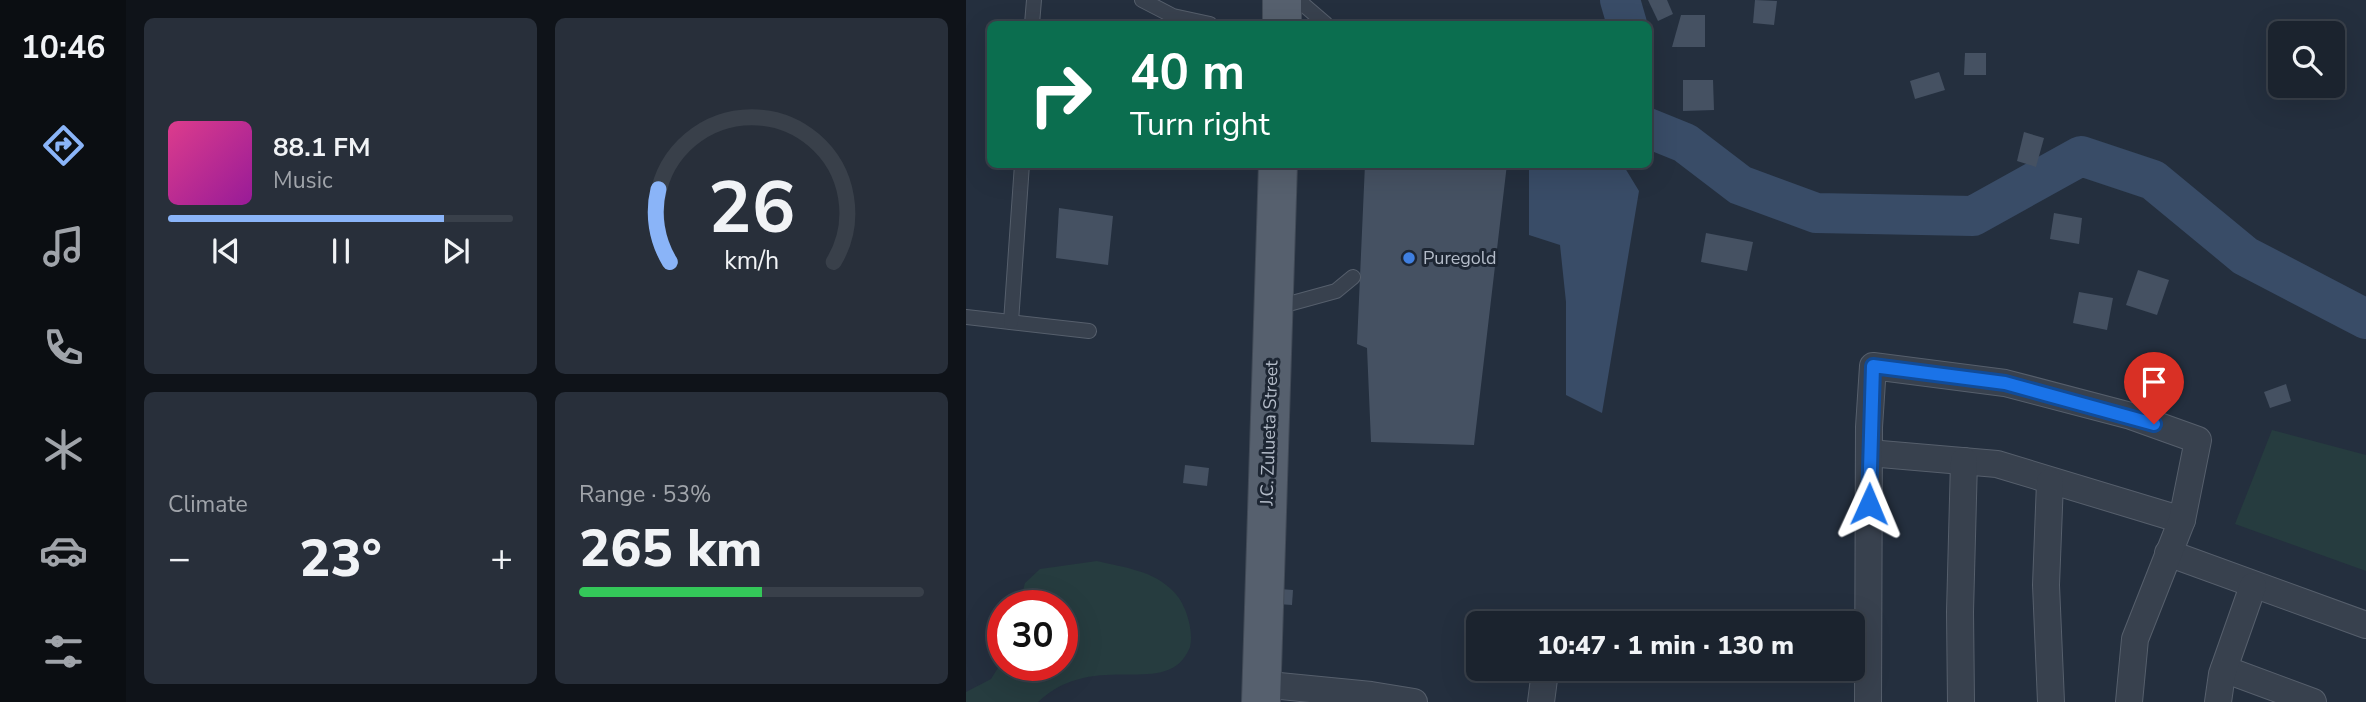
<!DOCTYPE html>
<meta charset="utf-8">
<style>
:root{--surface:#1b232e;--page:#282f3a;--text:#f1f3f6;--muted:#a0a4aa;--line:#39404a;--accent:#8ab4f8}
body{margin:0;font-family:"Nunito Sans",sans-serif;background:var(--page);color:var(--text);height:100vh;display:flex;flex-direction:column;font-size:26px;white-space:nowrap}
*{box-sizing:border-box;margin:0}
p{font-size:23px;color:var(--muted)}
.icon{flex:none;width:38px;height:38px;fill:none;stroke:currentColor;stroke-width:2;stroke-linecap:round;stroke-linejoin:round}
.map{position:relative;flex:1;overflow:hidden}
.drawer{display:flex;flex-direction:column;gap:18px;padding:18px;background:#0f1319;width:840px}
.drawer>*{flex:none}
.top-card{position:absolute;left:21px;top:21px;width:665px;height:147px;border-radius:10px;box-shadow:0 7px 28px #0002,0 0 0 2px var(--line);background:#0b6e4f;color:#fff;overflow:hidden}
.tools{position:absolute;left:1302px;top:21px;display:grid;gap:14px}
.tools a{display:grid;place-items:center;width:77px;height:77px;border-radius:10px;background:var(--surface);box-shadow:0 7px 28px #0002,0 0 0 2px var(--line);font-size:35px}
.speed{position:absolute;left:21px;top:590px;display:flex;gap:14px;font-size:35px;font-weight:700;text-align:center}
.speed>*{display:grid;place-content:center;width:91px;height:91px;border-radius:50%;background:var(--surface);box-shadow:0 7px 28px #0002,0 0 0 2px var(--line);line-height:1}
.speed .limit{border:10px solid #d22;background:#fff;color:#111}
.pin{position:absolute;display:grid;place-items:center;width:60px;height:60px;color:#fff;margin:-72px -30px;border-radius:50% 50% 50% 0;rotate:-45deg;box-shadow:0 0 7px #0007}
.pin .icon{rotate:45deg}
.me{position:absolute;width:77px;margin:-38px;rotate:1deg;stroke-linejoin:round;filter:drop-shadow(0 0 5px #0008)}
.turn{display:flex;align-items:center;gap:24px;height:147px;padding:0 28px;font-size:32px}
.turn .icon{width:91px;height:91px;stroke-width:2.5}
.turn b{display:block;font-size:49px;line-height:60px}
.big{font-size:52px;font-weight:800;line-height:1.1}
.drawer .tile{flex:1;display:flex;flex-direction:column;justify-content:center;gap:10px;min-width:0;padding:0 24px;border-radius:10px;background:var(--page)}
.drawer .dial{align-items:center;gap:0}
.dial svg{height:182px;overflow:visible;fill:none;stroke:var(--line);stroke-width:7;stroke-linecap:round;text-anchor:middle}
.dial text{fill:var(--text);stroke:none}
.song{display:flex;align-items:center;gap:21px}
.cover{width:84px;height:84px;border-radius:10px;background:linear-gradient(135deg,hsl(330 70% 55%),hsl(300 70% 35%))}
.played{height:7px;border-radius:4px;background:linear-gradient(90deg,var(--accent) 80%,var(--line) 80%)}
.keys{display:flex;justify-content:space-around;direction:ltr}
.heat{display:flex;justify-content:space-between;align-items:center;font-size:38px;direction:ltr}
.charge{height:10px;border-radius:5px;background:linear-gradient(90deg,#34c759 53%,var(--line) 0)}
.drawer .tiles{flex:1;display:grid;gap:18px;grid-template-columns:repeat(2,1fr)}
.trip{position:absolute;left:500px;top:611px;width:399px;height:70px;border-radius:10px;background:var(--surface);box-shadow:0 7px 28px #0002,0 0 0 2px var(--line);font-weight:800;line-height:70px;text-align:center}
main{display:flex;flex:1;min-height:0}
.dock{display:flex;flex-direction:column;width:126px;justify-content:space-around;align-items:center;background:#0b0e12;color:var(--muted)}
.dock .icon{width:49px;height:49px}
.dock .on{color:var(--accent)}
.dock b{font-size:32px;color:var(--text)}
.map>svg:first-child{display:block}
.green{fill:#263c3f}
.water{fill:#394c67}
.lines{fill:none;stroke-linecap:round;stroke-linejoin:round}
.river{stroke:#394c67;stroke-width:40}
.building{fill:#455162}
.service-casing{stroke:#565f6c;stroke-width:16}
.minor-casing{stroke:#565f6c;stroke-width:28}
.primary-casing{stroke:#414a57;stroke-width:40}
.service{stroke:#38414e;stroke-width:14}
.minor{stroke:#38414e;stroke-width:26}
.primary{stroke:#56606e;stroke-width:38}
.route-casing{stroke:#114b97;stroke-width:18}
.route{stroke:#1a73e8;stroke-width:12}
.shop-dot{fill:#3f7fe0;stroke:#1d2633;stroke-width:2.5}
.labels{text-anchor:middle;stroke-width:6;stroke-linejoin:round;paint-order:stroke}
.poi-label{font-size:18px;fill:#b4bcc9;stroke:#1d2633;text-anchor:start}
.street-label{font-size:18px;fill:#b4bcc9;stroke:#1d2633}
</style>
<main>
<nav class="dock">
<b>10:46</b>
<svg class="icon on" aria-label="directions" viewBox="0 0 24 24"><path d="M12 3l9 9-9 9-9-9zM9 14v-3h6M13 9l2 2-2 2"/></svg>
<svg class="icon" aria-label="music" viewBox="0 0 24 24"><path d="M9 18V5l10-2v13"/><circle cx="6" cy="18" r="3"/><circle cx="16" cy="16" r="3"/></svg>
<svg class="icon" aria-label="phone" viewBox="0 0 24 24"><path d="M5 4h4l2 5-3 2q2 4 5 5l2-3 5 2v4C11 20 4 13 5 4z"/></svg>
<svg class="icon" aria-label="climate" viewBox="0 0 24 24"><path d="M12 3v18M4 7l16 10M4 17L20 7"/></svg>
<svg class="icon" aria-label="car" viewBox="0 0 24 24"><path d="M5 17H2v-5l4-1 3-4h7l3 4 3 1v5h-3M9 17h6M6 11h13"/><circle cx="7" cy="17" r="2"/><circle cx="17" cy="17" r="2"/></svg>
<svg class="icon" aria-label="filters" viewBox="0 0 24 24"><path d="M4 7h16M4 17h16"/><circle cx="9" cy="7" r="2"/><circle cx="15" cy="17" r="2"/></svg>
</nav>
<section class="drawer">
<div class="tiles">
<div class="tile">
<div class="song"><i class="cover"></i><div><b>88.1 FM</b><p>Music</p></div></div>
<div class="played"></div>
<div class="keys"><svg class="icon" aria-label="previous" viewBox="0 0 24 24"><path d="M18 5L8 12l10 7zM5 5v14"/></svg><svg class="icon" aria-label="pause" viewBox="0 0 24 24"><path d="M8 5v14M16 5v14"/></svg><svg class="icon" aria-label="next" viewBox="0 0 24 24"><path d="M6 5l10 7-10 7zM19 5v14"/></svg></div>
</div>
<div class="tile dial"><svg viewBox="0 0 100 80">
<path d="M14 69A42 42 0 1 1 86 69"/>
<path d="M14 69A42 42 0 0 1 9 37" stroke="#8ab4f8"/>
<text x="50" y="56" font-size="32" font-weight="700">26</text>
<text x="50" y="72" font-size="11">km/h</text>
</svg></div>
<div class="tile"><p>Climate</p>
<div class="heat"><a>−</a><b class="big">23°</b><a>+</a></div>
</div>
<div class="tile"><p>Range · 53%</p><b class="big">265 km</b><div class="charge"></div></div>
</div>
</section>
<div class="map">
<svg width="1400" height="702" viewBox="0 0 1400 702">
<rect width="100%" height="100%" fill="#242f3e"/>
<g class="green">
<path d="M1306 430 1400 455V571L1269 524Z"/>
<path d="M131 561C159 568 187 570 208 592 220 604 228 631 224 647 202 702 130 647 72 702H0V692L25 679 37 660V665H96V606L53 605 59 583 74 569Z"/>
</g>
<path class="water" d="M563 165H652L659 168 673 191 636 413 600 395V302L594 245 563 235Z"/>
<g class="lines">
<g class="river">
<path d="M654 0 661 24"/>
<path d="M682 128 719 143 774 185 850 213 1007 216 1115 156 1187 180 1279 256 1400 319"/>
</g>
</g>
<g class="building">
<path d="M682 0H701L707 14 692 21Z"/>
<path d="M789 0 811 1 808 25 787 23Z"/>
<path d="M715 15H739V47H706Z"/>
<path d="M999 53H1020V75H998Z"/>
<path d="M973 72 979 90 949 99 944 81Z"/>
<path d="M717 80H747L748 110 717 111Z"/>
<path d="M1058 132 1078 138 1070 167 1051 161Z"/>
<path d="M399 164H541L508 445 405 442 401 348 391 344Z"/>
<path d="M93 208 147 216 142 265 90 258Z"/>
<path d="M1088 213 1116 218 1113 244 1084 239Z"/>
<path d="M740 233 787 242 781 271 735 262Z"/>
<path d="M1172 270 1203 280 1191 315 1160 305Z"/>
<path d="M1113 292 1147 298 1141 330 1107 323Z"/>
<path d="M1320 384 1325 401 1304 408 1298 392Z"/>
<path d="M219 465 243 468 241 486 217 483Z"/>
<path d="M314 589 327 590 326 605 312 604Z"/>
</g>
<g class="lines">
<defs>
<g id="service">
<path d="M176 0 207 16 244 24"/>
<path d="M332 0 360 24"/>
<path d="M66 24 68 0"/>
<path d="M308 308 370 291 387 277"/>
<path d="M0 317 123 331"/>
<path d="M45 322 56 164"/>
</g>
<g id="minor">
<path d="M903 453 1031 464 1216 520"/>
<path d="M1084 482 1080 585 1085 702"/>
<path d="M1202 553 1400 625"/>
<path d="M1258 669 1347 702"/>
<path d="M294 684 405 695 448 702"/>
<path d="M575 702 578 679"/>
<path d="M902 702 903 427 907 366 1039 383 1165 416 1232 440 1216 520 1169 639 1163 702"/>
<path d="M995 702 994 612 998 461"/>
<path d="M1252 702 1256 674 1287 586"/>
</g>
<g id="primary">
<path d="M316 24V0"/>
<path d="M295 702 312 164"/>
</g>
</defs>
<use href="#service" class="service-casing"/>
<use href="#minor" class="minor-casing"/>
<use href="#primary" class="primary-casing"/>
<use href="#service" class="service"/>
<use href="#minor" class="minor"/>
<use href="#primary" class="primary"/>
</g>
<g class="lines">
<defs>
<path id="route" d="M903 504 907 366 1039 383 1188 424"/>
</defs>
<use href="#route" class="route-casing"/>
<use href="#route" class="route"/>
</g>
<circle class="shop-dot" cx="443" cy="258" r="7"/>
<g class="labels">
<g class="poi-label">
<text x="457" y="264">Puregold</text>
</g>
<g class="street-label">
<text transform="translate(303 433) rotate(-88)" y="6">J.C. Zulueta Street</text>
</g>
</g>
</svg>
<div class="tools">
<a><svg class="icon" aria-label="search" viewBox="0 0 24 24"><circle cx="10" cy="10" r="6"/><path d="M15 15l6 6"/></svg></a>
</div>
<div class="speed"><div class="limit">30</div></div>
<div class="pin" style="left:1188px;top:424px;background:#d93025"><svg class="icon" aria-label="arrive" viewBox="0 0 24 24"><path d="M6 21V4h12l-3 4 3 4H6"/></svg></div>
<svg class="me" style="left:903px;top:504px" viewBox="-20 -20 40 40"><path d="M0-17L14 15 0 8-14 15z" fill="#1a73e8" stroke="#fff" stroke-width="4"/></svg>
<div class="trip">10:47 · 1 min · 130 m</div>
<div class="top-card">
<div class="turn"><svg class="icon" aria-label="right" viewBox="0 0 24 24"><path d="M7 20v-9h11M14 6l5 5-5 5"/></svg><div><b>40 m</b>Turn right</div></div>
</div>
</div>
</main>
